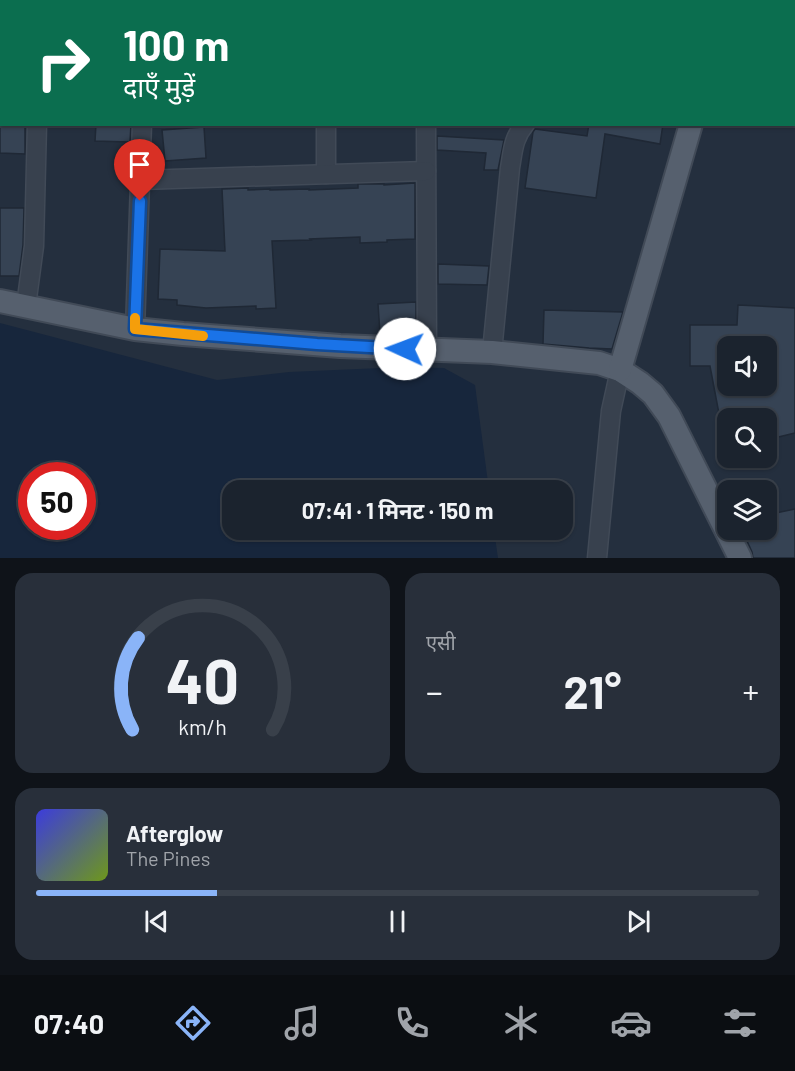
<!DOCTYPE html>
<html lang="hi">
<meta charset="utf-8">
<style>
:root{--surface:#1b232e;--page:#282f3a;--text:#f1f3f6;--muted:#a0a4aa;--line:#39404a;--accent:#8ab4f8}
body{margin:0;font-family:Barlow,"Noto Sans Devanagari",sans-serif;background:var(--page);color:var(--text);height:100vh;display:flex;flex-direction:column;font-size:22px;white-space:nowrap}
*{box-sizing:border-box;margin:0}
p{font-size:20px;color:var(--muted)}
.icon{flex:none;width:33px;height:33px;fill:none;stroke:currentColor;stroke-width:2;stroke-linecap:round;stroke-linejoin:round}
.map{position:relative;height:558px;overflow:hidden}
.panel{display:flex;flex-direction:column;gap:15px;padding:15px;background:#0f1319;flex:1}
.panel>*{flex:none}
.banner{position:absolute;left:0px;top:0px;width:795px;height:126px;box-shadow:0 2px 4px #0004,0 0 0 2px var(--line);background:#0b6e4f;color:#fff;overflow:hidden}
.tools{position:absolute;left:717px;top:336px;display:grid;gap:12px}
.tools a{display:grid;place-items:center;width:60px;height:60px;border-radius:12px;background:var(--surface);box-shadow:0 2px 4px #0004,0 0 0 2px var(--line);font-size:30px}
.speed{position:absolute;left:18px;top:462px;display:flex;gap:12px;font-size:30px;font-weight:700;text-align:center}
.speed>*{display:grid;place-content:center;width:78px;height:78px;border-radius:50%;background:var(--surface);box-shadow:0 2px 4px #0004,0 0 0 2px var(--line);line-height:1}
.speed .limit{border:9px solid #d22;background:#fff;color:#111}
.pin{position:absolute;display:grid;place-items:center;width:51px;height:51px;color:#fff;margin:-62px -26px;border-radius:50% 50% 50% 0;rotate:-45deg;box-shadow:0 0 6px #0007}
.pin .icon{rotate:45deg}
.me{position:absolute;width:66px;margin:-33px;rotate:272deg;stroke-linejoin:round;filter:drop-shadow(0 0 4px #0008)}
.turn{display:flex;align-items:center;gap:21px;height:126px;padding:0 24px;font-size:27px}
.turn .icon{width:78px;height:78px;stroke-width:2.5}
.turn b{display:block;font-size:42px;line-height:51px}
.big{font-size:45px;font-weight:700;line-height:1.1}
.panel .widget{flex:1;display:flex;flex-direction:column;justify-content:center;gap:9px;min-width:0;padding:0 21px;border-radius:18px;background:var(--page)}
.panel .dial{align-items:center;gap:0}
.dial svg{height:156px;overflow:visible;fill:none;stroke:var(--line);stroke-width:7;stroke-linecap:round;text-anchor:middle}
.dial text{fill:var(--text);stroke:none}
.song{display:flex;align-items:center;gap:18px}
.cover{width:72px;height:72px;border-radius:9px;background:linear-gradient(135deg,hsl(240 70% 55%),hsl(80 70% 35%))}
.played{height:6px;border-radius:3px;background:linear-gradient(90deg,var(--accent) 25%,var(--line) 25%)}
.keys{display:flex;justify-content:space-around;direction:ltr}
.heat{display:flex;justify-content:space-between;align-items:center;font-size:33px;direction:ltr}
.panel .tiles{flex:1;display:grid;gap:15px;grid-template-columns:1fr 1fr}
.widget:last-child{grid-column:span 2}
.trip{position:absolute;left:222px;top:480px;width:351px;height:60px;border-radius:18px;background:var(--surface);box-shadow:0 2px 4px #0004,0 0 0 2px var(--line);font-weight:700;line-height:60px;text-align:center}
.tab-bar{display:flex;height:96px;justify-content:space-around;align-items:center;background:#0b0e12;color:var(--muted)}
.tab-bar .icon{width:42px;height:42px}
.tab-bar .active{color:var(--accent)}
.tab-bar b{font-size:27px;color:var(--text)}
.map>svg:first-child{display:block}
.water{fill:#17263c;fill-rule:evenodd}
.building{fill:#364354;stroke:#1f2835;stroke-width:1.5;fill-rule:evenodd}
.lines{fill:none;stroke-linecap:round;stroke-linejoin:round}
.minor-casing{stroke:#414a57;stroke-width:21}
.major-casing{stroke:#414a57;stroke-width:26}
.minor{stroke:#38414e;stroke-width:18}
.major{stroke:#56606e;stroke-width:22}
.route-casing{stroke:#114b97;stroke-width:15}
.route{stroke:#1a73e8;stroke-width:10}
.slow{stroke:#f59e0b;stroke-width:10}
</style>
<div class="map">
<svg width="795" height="558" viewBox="0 0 795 558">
<rect width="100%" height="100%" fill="#242f3e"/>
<path class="water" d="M0 323 217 380 289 372 404 367 444 368 475 385 489 490H232V530H494L498 558H0ZM32 476H82V526H32Z"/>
<g class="building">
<path d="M0 124H25V154L0 153Z"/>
<path d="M96 124H131L130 142 95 141Z"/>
<path d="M589 124H663L660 144 605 134 596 198 525 188 533 132 535 129 587 136Z"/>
<path d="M204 127 206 158 165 161 162 130Z"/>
<path d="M437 136 504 140 498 170H484L486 153 437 150Z"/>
<path d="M415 183V239L387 240V242L360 243V237L310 239 311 240 272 241 276 308 256 309V306L206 308 177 305V300L158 299 160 249 225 251 222 189 248 188V190L270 189V190L309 189V190L358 188V184H384V185Z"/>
<path d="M0 208H24L23 245 19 276H0Z"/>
<path d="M438 264 489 266 487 285 438 284Z"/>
<path d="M416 302V330L380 333 378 304Z"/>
<path d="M738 305 795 308V433L766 440V418L720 419 710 366H690V325H737ZM728 346H766V386H728Z"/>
<path d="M544 310 623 312 612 349 589 348 543 344Z"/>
<path d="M795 509V558H753L752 552 742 530H766V515Z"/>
</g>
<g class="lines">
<defs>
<g id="minor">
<path d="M326 0V2"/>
<path d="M43 2V0"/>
<path d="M144 2V0"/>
<path d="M426 2V0"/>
<path d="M567 2V0"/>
<path d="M0 48H2"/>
<path d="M794 101H795"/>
<path d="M326 124V174"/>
<path d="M426 124 427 350"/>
<path d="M141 180 426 171"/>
<path d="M26 306 34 246 37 124"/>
<path d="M135 329 142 124"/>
<path d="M492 352 510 168C513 151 513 138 525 124"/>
<path d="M597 558 611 411 620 370"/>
</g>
<g id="major">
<path d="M721 2V0"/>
<path d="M0 301 135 329 183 334 340 346 492 352 599 363 620 370 640 383 653 394 669 416 740 558"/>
<path d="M620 370 691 124"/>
</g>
</defs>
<use href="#minor" class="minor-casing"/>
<use href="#major" class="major-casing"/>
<use href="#minor" class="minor"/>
<use href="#major" class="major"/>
</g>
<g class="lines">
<defs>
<path id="route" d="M140 201 135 329 317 344 405 349"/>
</defs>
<use href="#route" class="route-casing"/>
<use href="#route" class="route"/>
<path class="slow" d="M135 318V329L203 336"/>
</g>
</svg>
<div class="tools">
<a><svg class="icon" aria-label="sound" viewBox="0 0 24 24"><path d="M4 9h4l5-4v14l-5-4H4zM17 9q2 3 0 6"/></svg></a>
<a><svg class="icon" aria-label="search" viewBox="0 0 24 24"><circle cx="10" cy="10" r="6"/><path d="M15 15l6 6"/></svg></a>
<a><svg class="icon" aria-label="layers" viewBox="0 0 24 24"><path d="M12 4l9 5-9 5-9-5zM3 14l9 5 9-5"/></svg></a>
</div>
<div class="speed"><div class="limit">50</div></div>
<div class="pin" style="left:140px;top:201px;background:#d93025"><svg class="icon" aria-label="arrive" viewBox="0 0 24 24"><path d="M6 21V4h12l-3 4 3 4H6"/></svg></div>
<svg class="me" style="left:405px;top:349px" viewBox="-20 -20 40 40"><circle r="19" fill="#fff"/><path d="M0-13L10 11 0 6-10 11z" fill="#1a73e8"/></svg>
<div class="trip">07:41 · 1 मिनट · 150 m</div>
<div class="banner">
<div class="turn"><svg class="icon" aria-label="right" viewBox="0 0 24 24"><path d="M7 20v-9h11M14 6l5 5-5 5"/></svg><div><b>100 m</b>दाएँ मुड़ें</div></div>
</div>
</div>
<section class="panel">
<div class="tiles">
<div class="widget dial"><svg viewBox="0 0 100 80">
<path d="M14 69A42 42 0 1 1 86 69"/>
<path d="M14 69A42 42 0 0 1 17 22" stroke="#8ab4f8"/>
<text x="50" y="56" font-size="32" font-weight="700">40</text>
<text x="50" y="72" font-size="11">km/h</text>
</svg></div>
<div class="widget"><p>एसी</p>
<div class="heat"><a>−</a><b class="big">21°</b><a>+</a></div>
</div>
<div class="widget">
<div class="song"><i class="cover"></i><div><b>Afterglow</b><p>The Pines</p></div></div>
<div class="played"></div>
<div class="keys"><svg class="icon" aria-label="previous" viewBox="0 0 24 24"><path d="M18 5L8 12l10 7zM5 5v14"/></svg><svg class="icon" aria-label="pause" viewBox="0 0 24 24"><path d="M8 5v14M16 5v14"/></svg><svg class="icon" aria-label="next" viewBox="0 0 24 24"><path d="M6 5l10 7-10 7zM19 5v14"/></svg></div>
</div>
</div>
</section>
<nav class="tab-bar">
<b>07:40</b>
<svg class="icon active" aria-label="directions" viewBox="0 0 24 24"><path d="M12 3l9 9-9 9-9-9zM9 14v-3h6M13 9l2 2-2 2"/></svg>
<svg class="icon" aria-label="music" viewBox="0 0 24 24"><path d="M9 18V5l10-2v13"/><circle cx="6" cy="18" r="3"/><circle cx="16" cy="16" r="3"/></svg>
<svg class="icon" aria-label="phone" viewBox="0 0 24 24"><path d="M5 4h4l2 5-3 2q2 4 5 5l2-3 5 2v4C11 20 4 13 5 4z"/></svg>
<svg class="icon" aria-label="climate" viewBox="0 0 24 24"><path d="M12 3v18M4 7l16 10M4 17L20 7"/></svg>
<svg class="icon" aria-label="car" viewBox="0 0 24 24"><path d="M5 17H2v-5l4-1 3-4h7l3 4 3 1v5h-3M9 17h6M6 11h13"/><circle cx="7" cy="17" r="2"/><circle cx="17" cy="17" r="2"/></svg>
<svg class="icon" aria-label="filters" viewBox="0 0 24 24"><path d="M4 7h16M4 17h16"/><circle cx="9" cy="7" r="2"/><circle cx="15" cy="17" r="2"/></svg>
</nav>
